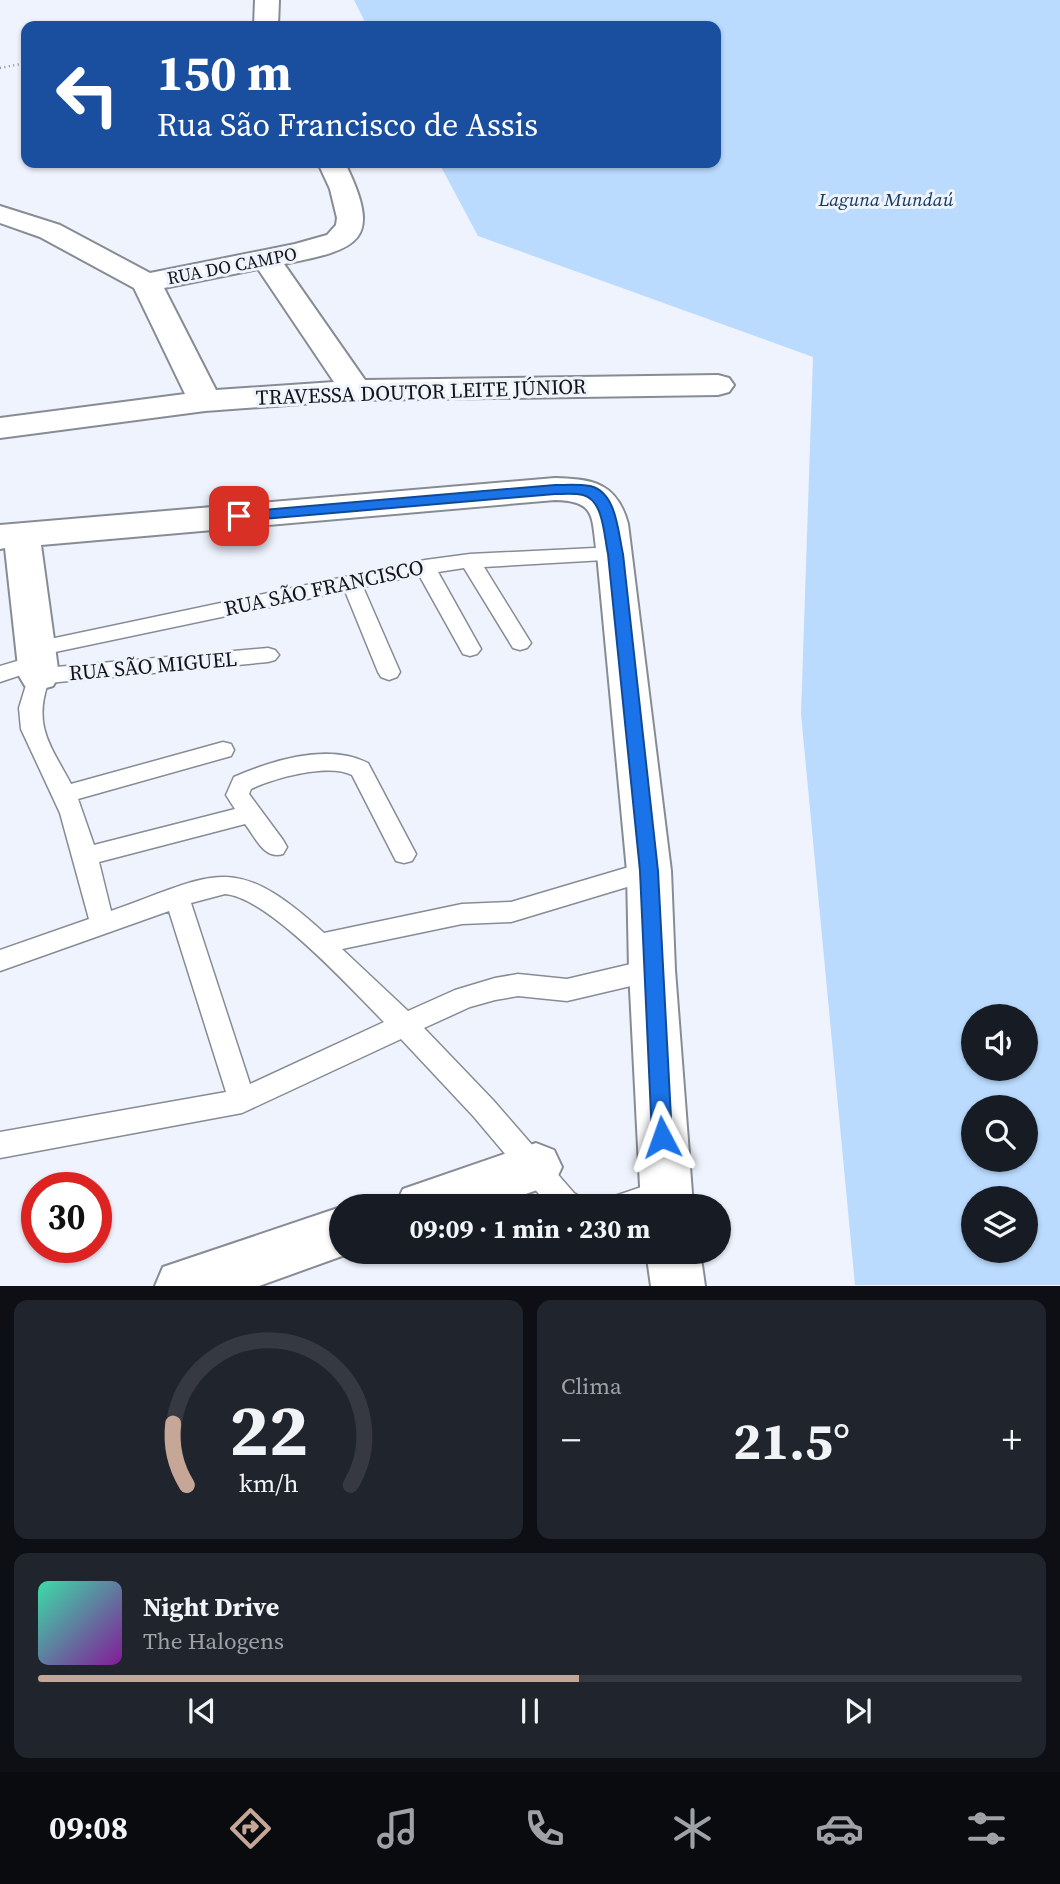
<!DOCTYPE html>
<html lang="pt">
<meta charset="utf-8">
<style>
:root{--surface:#171b24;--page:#20242c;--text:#f1f3f6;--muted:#9ea1a6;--line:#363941;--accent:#c6a797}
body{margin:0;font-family:"Source Serif 4",serif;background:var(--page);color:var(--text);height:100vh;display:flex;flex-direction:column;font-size:26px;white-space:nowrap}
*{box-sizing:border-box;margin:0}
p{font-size:23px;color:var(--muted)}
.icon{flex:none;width:38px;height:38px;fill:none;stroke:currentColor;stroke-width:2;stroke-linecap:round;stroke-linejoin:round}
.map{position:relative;height:1286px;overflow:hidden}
.sheet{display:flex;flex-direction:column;gap:14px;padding:14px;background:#0d0f14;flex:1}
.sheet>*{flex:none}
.hud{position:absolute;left:21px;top:21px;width:700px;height:147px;border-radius:14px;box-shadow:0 2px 5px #0004;background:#1a4fa0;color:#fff;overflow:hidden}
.tools{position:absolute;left:961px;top:1004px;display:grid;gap:14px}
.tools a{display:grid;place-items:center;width:77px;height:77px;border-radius:50%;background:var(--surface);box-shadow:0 2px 5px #0004;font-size:35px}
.speed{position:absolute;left:21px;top:1172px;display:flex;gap:14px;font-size:35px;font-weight:700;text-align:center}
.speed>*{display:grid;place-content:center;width:91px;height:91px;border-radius:50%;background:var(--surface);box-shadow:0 2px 5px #0004;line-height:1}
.speed .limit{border:10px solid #d22;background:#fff;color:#111}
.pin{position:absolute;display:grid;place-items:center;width:60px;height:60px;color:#fff;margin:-30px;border-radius:14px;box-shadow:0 4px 10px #0006}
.me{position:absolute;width:77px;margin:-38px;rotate:356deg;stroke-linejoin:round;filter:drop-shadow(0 0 5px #0008)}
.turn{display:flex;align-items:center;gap:24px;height:147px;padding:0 21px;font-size:32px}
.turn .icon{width:91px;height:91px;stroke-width:2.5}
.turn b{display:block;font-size:49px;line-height:60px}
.big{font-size:52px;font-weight:700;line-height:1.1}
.sheet .widget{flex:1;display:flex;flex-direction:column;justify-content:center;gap:10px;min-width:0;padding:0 24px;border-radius:14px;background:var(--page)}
.sheet .dial{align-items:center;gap:0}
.dial svg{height:182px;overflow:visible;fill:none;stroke:var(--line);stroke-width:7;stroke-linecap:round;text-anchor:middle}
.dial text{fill:var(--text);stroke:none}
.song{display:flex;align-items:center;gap:21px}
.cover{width:84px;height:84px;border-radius:10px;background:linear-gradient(135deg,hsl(160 70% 55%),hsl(290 70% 35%))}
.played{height:7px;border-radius:4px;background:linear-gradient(90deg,var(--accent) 55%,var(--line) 55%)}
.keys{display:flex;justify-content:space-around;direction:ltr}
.heat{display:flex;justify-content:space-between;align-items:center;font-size:38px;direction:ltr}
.sheet .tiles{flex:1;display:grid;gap:14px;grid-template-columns:1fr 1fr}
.widget:last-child{grid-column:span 2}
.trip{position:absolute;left:329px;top:1194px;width:402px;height:70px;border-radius:35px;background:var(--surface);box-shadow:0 2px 5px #0004;font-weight:700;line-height:70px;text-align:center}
.menu{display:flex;height:112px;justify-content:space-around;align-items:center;background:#090b0e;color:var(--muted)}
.menu .icon{width:49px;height:49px}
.menu .current{color:var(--accent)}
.menu b{font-size:32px;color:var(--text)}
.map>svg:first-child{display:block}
.water{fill:#badbfe;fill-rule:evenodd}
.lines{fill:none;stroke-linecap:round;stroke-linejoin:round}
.lane-casing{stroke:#878c94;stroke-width:3}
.street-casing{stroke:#878c94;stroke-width:4}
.path{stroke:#8e9198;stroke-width:2.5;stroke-dasharray:1 3.5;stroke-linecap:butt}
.lane{fill:#fff;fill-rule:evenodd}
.street{fill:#fff;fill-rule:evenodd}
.route{fill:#1a73e8;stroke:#114b97;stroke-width:2}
.labels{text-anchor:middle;stroke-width:6;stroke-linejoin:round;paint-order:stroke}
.far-street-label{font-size:18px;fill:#121417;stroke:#eff3fd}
.far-water-label{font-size:19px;font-style:italic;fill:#10365b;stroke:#eff3fd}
.street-label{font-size:21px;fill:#121417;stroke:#eff3fd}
</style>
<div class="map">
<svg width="1060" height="1286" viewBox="0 0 1060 1286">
<rect width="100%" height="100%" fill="#eff3fd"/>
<path class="water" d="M354 0H1060V1285H855L801 714 813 357 478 236 439 163H716V26H367ZM973 1017H1026V1069H973ZM973 1108H1026V1160H973ZM973 1199H1026V1251H973Z"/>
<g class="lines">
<defs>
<g id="lane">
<path d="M615 547 622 549 625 554 622 559 484 567 531 643 527 648 520 650 513 648 464 568 438 572 481 649 477 654 470 656 463 654 419 575 363 587 400 672 397 677 389 680 381 677 378 672 345 591 41 655 47 657 50 662 45 668 268 648 275 650 279 655 275 660 268 662 48 683C33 727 51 746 71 784L223 742 231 744 234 750 231 756 78 799 94 845 235 809 226 795 234 777C273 760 328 743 368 763L416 854 412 861 404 863 396 861 352 775C328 763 275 778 251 789L249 794 283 840 287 847 283 854C264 860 256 838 245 824L99 862 111 911C216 874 233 850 324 933L462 904 511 902 649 861 657 864 661 871 657 878 511 922 462 924 342 949 408 1011 455 990 495 978 518 974 567 979 652 959 661 963 665 970 661 977 652 981 567 1001 518 996 495 1000 470 1007 424 1028 493 1100 574 1193 581 1197 585 1206H549L474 1117 401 1039 242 1113 0 1158V1132L226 1092 169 911 0 971V950L89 919 60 813 21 729 19 708 30 672 0 682V666L34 656 29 654 25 649 29 644 36 642 425 560 470 554ZM225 894C268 897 352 990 384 1022L250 1084 191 903Z"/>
<path d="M665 1179 675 1183 679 1192 675 1201 663 1206H608L612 1197Z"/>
</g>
<g id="street">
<path d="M255 0H279L278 26H254Z"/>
<path d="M318 163H345C383 241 360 249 284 264L365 380 718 375 729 378 734 385 729 392 718 395 356 400 205 411 0 438V418L185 394 134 288 40 237 0 223V206L60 225 150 273 295 244 327 235 336 225 337 218 330 189ZM258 269 334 382 216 390 164 288Z"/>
<path d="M555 478C593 479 617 483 628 524L671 871 675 970 693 1206H641L629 970 627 871 597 554C591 518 598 501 555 500L41 545 59 676 53 686 39 690 25 686 19 676 5 548 0 549V525Z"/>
<path d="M536 1143 554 1150 562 1167 554 1184 492 1206H395L403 1189Z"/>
<path d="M341 1207V1251H356L259 1286H155L163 1267Z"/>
<path d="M646 1251H700L705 1286H651Z"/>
</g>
</defs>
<use href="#lane" class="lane-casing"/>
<use href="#street" class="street-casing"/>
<g class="path">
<path d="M58 22 61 26"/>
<path d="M0 68 26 63"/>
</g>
<use href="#lane" class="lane"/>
<use href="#street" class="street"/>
</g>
<path class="route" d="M555 485C566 485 579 484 590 486 617 492 618 533 623 554L658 871 672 1137 669 1143 662 1146 655 1143 652 1137 640 871 608 554C604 537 604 500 583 495 575 493 564 494 555 494L239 521 232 516 239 512Z"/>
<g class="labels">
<g class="far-street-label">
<text transform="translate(232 266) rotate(-11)" y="6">RUA DO CAMPO</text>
</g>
<g class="far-water-label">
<text x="886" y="206">Laguna Mundaú</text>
</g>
<g class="street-label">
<text transform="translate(421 392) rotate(-2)" y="7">TRAVESSA DOUTOR LEITE JÚNIOR</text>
<text transform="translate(324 588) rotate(-12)" y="7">RUA SÃO FRANCISCO</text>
<text transform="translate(153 666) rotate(-5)" y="7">RUA SÃO MIGUEL</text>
</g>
</g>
</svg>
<div class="tools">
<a><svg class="icon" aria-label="sound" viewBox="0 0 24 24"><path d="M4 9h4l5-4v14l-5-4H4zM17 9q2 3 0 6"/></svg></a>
<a><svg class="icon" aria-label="search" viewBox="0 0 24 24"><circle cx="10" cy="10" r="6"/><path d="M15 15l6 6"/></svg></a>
<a><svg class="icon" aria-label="layers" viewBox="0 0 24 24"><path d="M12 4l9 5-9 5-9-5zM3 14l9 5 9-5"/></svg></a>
</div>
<div class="speed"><div class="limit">30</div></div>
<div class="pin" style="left:239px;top:516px;background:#d93025"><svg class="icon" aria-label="arrive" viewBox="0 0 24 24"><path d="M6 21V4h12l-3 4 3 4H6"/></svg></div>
<svg class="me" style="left:662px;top:1137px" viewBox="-20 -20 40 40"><path d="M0-17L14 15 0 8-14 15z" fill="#1a73e8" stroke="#fff" stroke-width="4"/></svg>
<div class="trip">09:09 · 1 min · 230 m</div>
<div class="hud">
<div class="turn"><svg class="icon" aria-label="left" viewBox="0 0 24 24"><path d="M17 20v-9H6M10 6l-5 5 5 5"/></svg><div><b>150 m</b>Rua São Francisco de Assis</div></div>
</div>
</div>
<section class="sheet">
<div class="tiles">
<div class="widget dial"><svg viewBox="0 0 100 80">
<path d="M14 69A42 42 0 1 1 86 69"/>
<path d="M14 69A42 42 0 0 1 8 42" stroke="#c6a797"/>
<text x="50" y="56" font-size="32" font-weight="700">22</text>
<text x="50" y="72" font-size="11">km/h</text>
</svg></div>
<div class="widget"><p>Clima</p>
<div class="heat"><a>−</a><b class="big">21.5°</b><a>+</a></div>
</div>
<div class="widget">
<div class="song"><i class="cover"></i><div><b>Night Drive</b><p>The Halogens</p></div></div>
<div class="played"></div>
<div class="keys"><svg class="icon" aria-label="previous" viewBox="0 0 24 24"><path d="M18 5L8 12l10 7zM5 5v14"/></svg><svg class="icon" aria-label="pause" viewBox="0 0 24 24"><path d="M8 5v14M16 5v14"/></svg><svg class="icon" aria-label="next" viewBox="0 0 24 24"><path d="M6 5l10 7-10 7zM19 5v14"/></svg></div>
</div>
</div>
</section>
<nav class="menu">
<b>09:08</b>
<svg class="icon current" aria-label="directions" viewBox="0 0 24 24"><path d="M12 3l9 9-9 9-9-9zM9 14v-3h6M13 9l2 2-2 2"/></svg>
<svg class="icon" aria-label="music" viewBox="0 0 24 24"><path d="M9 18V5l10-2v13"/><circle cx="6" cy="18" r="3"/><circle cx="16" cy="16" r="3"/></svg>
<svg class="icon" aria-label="phone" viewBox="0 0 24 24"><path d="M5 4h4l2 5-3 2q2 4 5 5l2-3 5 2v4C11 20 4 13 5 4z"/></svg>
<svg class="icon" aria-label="climate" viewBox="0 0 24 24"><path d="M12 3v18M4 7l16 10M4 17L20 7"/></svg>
<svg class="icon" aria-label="car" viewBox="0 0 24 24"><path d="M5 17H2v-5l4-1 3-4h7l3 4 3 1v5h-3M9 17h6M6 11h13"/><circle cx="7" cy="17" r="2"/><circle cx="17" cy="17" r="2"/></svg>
<svg class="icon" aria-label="filters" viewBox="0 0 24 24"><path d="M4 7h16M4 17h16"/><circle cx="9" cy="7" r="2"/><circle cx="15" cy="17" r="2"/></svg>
</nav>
